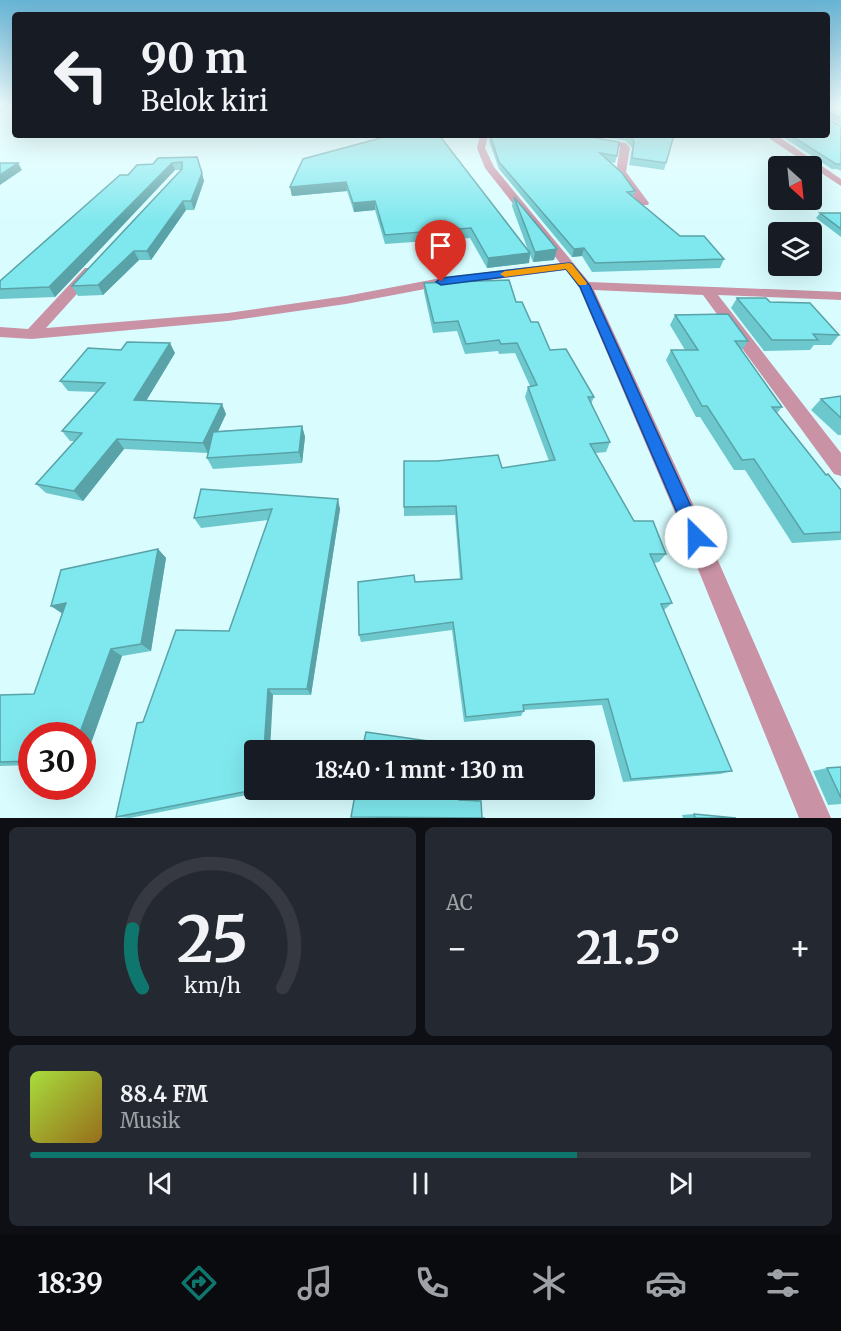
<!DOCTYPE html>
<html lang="id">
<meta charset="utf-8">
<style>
:root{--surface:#171b24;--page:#242831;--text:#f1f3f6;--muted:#9ea1a6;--line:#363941;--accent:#0f766e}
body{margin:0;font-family:Merriweather,serif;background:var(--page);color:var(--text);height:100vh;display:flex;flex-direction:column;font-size:22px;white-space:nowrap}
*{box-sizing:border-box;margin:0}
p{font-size:20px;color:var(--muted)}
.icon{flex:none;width:33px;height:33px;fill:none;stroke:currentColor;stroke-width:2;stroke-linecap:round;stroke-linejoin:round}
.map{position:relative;height:818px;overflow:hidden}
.side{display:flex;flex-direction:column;gap:9px;padding:9px;background:#0d0f14;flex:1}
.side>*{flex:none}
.guide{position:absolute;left:12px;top:12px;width:818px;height:126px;border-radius:6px;box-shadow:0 6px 24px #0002;background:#171b24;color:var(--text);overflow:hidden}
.needle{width:39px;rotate:153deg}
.tools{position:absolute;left:768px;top:156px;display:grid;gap:12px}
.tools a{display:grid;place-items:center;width:54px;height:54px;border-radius:6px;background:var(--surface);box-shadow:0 6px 24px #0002;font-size:30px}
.speed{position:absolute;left:18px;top:722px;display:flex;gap:12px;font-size:30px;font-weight:700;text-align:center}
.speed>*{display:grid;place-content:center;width:78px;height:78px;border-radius:50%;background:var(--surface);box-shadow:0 6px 24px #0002;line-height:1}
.speed .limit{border:9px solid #d22;background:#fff;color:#111}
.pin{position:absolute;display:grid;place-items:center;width:51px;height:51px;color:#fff;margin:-62px -26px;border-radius:50% 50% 50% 0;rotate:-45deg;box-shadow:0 0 6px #0007}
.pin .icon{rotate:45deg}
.me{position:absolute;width:66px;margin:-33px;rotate:337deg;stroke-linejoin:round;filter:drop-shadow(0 0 4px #0008)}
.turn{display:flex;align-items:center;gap:21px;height:126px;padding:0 30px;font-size:27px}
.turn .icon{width:78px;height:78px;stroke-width:2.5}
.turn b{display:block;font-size:42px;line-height:51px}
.big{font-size:45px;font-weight:700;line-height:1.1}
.side .card{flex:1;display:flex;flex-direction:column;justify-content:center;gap:9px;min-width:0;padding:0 21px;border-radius:9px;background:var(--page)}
.side .dial{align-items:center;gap:0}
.dial svg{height:156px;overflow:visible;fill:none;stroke:var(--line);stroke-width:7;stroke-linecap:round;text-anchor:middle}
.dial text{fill:var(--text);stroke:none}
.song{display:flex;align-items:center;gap:18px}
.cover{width:72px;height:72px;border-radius:9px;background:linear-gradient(135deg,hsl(80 70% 55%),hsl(40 70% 35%))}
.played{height:6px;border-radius:3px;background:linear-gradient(90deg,var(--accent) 70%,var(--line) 70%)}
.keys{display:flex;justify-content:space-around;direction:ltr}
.heat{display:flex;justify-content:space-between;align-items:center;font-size:33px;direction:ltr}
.side .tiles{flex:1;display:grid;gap:9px;grid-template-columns:1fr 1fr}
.card:last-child{grid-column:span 2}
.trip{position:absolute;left:244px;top:740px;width:351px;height:60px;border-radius:6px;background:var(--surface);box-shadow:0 6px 24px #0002;font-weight:700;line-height:60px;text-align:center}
.menu{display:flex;height:96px;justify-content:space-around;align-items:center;background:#090b0e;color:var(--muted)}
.menu .icon{width:42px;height:42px}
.menu .current{color:var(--accent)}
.menu b{font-size:27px;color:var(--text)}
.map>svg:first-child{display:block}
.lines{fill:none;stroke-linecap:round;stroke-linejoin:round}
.street{fill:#c992a5;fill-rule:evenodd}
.wall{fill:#6dc8cd}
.shaded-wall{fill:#59a2a7}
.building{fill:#7fe8ee;stroke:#59a2a7;stroke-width:1.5}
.route{fill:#1a73e8;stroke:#114b97;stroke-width:1.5}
.slow{fill:#f59e0b}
</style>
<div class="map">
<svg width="841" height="818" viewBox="0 0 841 818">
<rect width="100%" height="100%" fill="#d9fdff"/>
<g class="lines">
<g class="street">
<path d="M480 135H488L485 148 494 167 589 282 841 292V300L718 295 841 453V476L834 474 703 295 594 290 698 515 831 818H799L676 515 579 287 566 270 441 286 346 304 228 321 32 339 0 337V327L28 329 85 268H95L97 271 95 274 46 328 228 313 346 296 441 278 560 263 485 168 477 148Z"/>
<path d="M554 135H574L626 143 630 148 626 172 649 203 648 205H640L616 172 620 147Z"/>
<path d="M770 135H776L841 179V186L770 139Z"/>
</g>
</g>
<g class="wall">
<path d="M826 107H841V124L827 118 828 120 841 126V171L837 169H832L780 135H826Z"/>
<path d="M489 135 617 156 615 163 610 162 635 191 633 197 680 236 724 259 720 268 592 272 582 256 572 257 499 169 489 141Z"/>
<path d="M589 135H674L664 170 629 165 632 148 626 141Z"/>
<path d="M197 157 204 181 194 210H186L151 260H139L103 295 78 296 72 286 181 170H175L55 297 0 299V289L128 175 153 164Z"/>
<path d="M303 159 528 250 512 206 514 197 557 249 554 260 533 262 530 255 529 263 487 268 470 238 385 244 375 210 354 212 347 191 292 196 290 187Z"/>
<path d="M820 213H841V237L816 218Z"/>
<path d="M424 283 516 302 550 350 594 397 591 404 610 442 606 452 596 453 634 521 666 554 659 562 654 563 672 603 664 610 732 771 720 774 623 782 602 705 524 710 521 716 464 722 452 630 361 642 359 635 415 582 460 579 455 515 404 516V507L502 468 549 461 525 397 528 387 530 386 515 353 499 354 498 351 465 354 457 331 433 333 424 292Z"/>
<path d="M737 298 770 302 839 335 831 345H814L810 350 764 351 731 308Z"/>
<path d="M675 315 748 341 742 350 782 407 777 413 826 475 841 490V540L792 543 745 470H734L700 417H696L666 360 671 350H685L670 325Z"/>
<path d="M121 350 175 353 146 401 226 414 218 431 302 426 305 437 302 463 213 469 207 458 209 451 208 453 124 449 83 501 46 493 36 484 75 441H70L62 431 96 392 68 391 60 381Z"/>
<path d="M841 396V435H838L811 410 821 399Z"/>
<path d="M201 489 340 509 311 695H273L255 789H268V791L130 818 116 817 143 722 229 631 268 520 201 528 194 518Z"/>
<path d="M158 549 166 558 151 651 122 656 84 763H82V735H32V765L0 766V695L34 694 62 613 51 606Z"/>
<path d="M841 767V804L828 805 813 771 827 768Z"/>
<path d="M694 814 736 818H683L682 815Z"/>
</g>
<g class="shaded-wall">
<path d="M0 107H11L0 113Z"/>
<path d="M18 163 22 170 0 185V175Z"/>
<path d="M172 163 175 170 55 297 49 287Z"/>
<path d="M202 173 204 181 194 210 191 201Z"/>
<path d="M346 182 347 191 292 196 290 187Z"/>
<path d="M183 201 186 210 151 260 147 251Z"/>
<path d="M375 201V210L354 212 353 203Z"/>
<path d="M584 248 582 256 572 257 574 249Z"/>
<path d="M557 249 554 260 533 262 535 252Z"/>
<path d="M134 251 139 260 103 295 98 285Z"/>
<path d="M530 253 529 263 487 268 488 258Z"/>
<path d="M170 343 175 353 140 411 134 400Z"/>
<path d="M222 404 226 414 208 453 203 443Z"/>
<path d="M302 426 305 437 302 463 299 452Z"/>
<path d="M117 439 124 449 83 501 74 491Z"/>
<path d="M338 499 340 509 311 695 307 689Z"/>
<path d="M158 549 166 558 151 651 141 644Z"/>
<path d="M66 603 63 614 51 606Z"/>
<path d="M111 649 122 656 84 763H82V735H79Z"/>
<path d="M268 689 273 695 270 750H264Z"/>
</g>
<g class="building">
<path d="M826 107H841V118L827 112 828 120 841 126V164H836L790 135H826Z"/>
<path d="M392 135H439L530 253 488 258 471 228 385 235 375 201 353 203 346 182 290 187 303 159Z"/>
<path d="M490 135H580L619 142 617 156 600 153 622 173 635 191 627 192 680 236H704L724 259 595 263 584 248 574 249 499 162Z"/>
<path d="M629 135H674L666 163 632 158 634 141Z"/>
<path d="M197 157 202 173 191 201H183L147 251H134L98 285 72 286 182 169V162L172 163 49 287 0 289V281L120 175H128L137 165 153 164 158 158Z"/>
<path d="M0 163H18L0 175Z"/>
<path d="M514 197 557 249 535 252Z"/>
<path d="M820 213H841V229Z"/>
<path d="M509 280 516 302H522L531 322H538L550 350 566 349 594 397H588L610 442 590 444 634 521H653L666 554H650L672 603 661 604 732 771 631 779 608 699 523 705 524 711 466 717 453 622 359 635 358 582 414 575 415 582 462 579 456 506 404 507V461H437L498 455 502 468 555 460 528 387 537 385 517 343 501 344 499 340 466 344 458 321 434 323 424 283Z"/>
<path d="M737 298H766L770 302 810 303 839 335 813 334 818 340H772Z"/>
<path d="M728 314 748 341H735L782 407H772L826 475 828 474 841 490V532L804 534 754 459 742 460 707 406H702L671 350H698L675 315Z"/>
<path d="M127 342 170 343 134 400 222 404 203 443 117 439 74 491 36 484 82 433 62 431 105 383 60 381 88 348 121 350Z"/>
<path d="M841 396V418L821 399Z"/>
<path d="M302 426 299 452 207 458 213 432Z"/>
<path d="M201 489 338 499 307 689H268L264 750H255V789H258L116 817 137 723 143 722 176 630 229 631 272 509 194 518Z"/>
<path d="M158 549 141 644 111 649 79 735H32V761L0 762V695L34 694 66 603 51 606 61 570Z"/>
<path d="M366 732 462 746V750H362Z"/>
<path d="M841 767V798L827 768Z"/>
<path d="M356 789H459V800L481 801 482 818H485L351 817Z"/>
<path d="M694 814 736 818H695Z"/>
</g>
<linearGradient id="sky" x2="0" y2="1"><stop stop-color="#67b4d5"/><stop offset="0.48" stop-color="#eefeff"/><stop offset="1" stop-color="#eefeff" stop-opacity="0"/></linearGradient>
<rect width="841" height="222" fill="url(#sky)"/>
<path class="route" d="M569 263 572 264 590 286 705 537 702 543 696 545 690 543 580 287 566 269 441 285 436 282 441 278Z"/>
<path class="slow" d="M569 263 572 264 587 283 586 285H579L566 269 505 277 500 274 505 271Z"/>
</svg>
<div class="tools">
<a><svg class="needle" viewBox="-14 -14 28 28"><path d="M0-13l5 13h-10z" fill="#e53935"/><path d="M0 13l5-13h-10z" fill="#9ea1a6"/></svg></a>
<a><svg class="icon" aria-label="layers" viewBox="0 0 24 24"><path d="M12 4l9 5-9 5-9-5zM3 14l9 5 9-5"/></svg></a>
</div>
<div class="speed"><div class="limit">30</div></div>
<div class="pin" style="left:441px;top:282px;background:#d93025"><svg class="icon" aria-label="arrive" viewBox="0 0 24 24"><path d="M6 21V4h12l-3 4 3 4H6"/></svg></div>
<svg class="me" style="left:696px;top:537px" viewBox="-20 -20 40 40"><circle r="19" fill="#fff"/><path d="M0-13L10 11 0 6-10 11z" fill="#1a73e8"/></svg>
<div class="trip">18:40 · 1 mnt · 130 m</div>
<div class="guide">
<div class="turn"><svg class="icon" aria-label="left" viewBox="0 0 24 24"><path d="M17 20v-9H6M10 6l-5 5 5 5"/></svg><div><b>90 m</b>Belok kiri</div></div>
</div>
</div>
<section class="side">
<div class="tiles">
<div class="card dial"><svg viewBox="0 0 100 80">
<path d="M14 69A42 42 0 1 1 86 69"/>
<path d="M14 69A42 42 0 0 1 9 39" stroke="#0f766e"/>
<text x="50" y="56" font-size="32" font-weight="700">25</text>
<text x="50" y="72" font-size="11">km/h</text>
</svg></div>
<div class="card"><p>AC</p>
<div class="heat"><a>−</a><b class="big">21.5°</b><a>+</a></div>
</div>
<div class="card">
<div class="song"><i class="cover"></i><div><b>88.4 FM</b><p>Musik</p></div></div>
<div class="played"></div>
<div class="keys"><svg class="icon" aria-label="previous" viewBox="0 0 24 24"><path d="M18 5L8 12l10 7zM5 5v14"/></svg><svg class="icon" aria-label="pause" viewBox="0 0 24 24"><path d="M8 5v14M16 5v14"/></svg><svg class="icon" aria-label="next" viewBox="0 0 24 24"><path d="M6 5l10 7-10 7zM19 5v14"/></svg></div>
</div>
</div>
</section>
<nav class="menu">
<b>18:39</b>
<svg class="icon current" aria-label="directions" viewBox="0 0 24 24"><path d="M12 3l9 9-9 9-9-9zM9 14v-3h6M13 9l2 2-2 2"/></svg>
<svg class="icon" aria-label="music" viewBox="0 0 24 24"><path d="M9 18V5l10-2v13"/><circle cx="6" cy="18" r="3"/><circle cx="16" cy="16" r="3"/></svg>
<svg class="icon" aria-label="phone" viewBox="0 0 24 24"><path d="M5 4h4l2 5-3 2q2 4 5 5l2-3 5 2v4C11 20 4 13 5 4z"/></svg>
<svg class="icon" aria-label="climate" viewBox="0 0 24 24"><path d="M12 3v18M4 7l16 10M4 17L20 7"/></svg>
<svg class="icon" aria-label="car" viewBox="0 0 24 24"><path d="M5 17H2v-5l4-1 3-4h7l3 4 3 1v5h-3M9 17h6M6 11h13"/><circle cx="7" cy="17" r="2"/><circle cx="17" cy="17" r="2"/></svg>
<svg class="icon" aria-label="filters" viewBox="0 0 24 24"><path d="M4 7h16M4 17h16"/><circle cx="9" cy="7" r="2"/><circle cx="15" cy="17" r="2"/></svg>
</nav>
